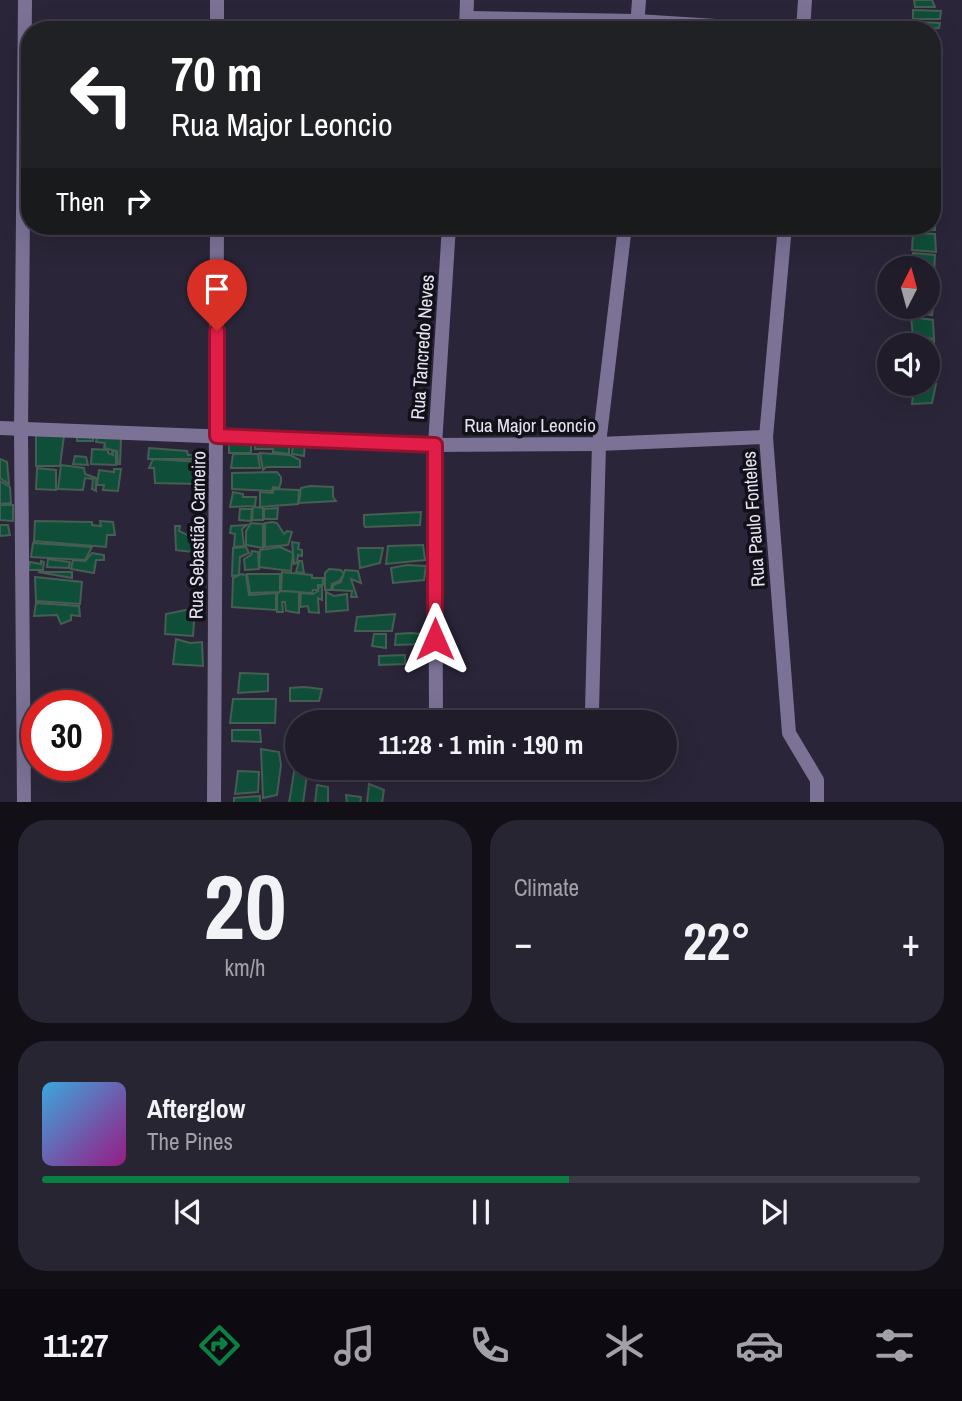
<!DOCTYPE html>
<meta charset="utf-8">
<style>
:root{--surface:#201c2a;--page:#282532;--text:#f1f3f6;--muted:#a2a1a8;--line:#3d3a47;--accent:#0b8043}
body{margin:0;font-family:"Archivo Narrow",sans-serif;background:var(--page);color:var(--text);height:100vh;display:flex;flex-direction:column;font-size:26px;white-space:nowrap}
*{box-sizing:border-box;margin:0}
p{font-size:23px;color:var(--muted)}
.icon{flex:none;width:38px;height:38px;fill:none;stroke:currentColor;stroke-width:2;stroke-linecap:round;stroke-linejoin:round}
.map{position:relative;height:802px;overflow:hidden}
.details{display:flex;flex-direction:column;gap:18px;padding:18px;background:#120f17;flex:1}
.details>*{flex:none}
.top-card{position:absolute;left:21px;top:21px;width:920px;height:214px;border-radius:28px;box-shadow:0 7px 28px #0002,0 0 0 2px var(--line);background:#202124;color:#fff;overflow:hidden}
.needle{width:46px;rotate:6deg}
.controls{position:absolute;left:877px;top:256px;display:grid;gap:14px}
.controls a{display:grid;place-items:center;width:63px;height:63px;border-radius:50%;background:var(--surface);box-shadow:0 7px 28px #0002,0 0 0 2px var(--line);font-size:35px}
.speed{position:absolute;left:21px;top:690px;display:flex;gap:14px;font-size:35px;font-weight:700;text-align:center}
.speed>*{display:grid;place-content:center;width:91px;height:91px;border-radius:50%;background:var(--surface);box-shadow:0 7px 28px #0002,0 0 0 2px var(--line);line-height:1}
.speed .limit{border:10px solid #d22;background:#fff;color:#111}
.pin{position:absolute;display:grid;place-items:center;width:60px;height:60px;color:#fff;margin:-72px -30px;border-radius:50% 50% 50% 0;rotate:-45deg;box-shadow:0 0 7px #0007}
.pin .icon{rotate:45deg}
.me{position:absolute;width:77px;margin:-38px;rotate:0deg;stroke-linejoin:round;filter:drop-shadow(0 0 5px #0008)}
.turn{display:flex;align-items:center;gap:24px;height:147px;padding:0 35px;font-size:32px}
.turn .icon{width:91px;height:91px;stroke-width:2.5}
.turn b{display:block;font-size:49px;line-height:60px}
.then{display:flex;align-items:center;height:66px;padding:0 35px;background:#0003;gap:14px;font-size:26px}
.big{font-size:52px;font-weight:700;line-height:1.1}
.details .card{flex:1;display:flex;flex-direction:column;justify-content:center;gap:10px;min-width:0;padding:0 24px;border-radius:28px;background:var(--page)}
.details .dial{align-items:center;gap:0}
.dial b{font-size:91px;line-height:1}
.song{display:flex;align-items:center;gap:21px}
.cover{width:84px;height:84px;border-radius:10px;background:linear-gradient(135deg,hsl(200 70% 55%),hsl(310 70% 35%))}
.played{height:7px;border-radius:4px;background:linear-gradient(90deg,var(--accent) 60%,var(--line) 60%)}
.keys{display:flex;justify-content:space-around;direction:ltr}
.heat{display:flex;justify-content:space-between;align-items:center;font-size:38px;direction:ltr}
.details .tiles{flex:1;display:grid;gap:18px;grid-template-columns:1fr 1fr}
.card:last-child{grid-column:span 2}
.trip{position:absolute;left:285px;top:710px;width:392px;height:70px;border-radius:35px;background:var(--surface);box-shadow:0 7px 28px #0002,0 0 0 2px var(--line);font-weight:700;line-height:70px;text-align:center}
.menu{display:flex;height:112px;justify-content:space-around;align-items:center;background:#0d0b11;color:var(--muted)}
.menu .icon{width:49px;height:49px}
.menu .active{color:var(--accent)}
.menu b{font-size:32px;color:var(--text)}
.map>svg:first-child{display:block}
.building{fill:#0f4f39;stroke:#465d52;stroke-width:2}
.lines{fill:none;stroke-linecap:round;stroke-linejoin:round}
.minor{stroke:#7b7296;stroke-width:14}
.route-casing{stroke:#92132f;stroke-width:18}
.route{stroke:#e11d48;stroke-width:12}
.labels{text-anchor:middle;stroke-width:7;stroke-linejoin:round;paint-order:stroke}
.street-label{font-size:19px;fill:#e7e4f1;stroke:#121018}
</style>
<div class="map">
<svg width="962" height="803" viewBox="0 0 962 803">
<rect width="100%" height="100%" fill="#2a2538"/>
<g class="building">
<path d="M914 0H932L935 7H915Z"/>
<path d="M913 10 941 11 940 19H913Z"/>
<path d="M915 22 940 23 939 28 914 30Z"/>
<path d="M933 96 939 97V105H933Z"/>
<rect x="933" y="171" width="5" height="11"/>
<rect x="933" y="182" width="5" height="10"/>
<path d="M933 212 936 213 935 230H914V226H933Z"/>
<path d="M913 233 935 234 936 252 912 250Z"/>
<path d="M913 253 935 255 934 274 928 273V268H913Z"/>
<path d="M928 276H934L935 296 928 295Z"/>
<path d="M928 296H935L932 315 914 312 913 306H928Z"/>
<path d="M911 317 933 320 934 339 913 336Z"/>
<path d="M934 339V359H928V345H914L916 340Z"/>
<path d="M928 364H934L933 381 928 382Z"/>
<path d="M936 384 932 403 912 404 914 386Z"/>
<path d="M36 435 64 436 60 466H36Z"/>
<path d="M77 435 93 436V441H77Z"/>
<path d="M97 437 121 438 120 464H118L117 451 104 448 105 443 96 442Z"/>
<path d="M229 440 251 442V453H229Z"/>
<path d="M255 441 289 442V454L273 452V449H255Z"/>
<path d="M293 442H305L304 456 292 454Z"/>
<path d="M149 448 187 451 188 455H195L194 459H148Z"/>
<path d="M92 449 108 450V453L113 455 112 451H116V465L91 464Z"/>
<path d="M260 453 290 455 300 460V467H266L263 470Z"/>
<path d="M233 454H258L260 468H231Z"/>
<path d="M75 456 86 457 88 465 73 464Z"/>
<path d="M0 459 7 462 9 484 0 478Z"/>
<path d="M153 459 202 462 199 484 155 483 154 468H149Z"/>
<path d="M61 465 84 468 85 474 96 478V491L92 489 93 479 85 478 83 490 58 489Z"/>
<path d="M37 468 56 470V490L36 489Z"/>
<path d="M114 469H121L118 491 103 490 104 485H97L99 470 114 472Z"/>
<path d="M277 472 281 477V482L279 488 273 487 272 491 232 489V473Z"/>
<path d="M0 481 10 487 11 503 0 504Z"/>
<path d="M310 486 333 487V497L336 501 299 503 301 488Z"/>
<path d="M274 489 299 490 298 504 260 507V492L273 493Z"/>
<path d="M233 492 243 494V497H256L255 506 230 507Z"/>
<path d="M0 505H13V521L0 520Z"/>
<path d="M253 507 263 508V520H252Z"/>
<path d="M278 508 277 519H264V509Z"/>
<path d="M240 509H252L251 521 239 520Z"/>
<path d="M421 512 420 525 365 527 364 524V515Z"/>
<path d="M35 521 92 522V525L101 526 100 521 113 522 115 535H107L106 547 34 541Z"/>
<path d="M272 522 277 523 284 534 287 531 292 532 288 545 265 547V523Z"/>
<path d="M251 523 263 524V548L246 545V531Z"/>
<path d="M0 525H8L10 535 0 536Z"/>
<path d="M247 525 242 529 244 546 234 547 235 534 230 533 231 526Z"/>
<path d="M175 526H180L179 531 194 538 192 552 176 550Z"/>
<path d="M292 542 299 543 298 549 302 550V556L298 555 297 563 294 564Z"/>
<path d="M33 543 92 547 85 560 31 557Z"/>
<path d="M423 545 425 560 386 564 388 546Z"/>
<path d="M246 547 249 553 240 557 239 575 232 576 233 548Z"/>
<path d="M280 547 293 553 291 571 259 567 260 550Z"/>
<path d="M358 548H383L380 563 360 568Z"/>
<path d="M252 551 258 552 259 569 245 570 244 559 251 555Z"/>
<path d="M92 553 104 555V560H96L94 573 71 569 73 560 85 561Z"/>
<path d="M48 559 70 562 69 568 47 567Z"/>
<path d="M41 561 44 562 43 570H28L30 562 41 564Z"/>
<path d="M299 561H302L304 573 296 572Z"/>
<path d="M407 565 426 566 424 580 393 583 391 568Z"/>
<path d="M329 569 341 570 344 574 339 581 332 584 331 590H325V573Z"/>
<path d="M345 570 358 571 361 583 351 579 357 597H351L352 591 333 590V585L341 582Z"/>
<path d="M38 572H72V578Z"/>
<path d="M282 572 312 575V578H323V585H318V590H313L312 593 281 591Z"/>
<path d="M241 574 246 575 249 595 276 593V610L232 607 233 578Z"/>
<path d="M247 574H280V592L250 593Z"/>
<path d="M35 577 82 582 80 604 36 601Z"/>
<path d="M319 586 322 587V600L318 598 319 613 309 612 308 606 300 607 301 593 313 594 318 591Z"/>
<path d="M281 591 299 592V613L286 611 285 602H282L283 612H277V594Z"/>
<path d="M326 592 334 596 347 594 348 610 326 612Z"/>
<path d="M36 603 79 606 80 616 71 615V620L61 624 57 615 34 616Z"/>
<path d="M195 608 193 636 165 634 166 614Z"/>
<path d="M395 614 392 631H355L357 617Z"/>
<path d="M411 633 422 634 424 644 395 645 396 634Z"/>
<path d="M374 634H386V648L372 646Z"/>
<path d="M176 639 190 643 202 642 203 666 173 664Z"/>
<path d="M405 655V664L379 665V656Z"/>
<path d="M240 673 268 674V691L238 693Z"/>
<path d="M304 687 322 689 319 701H290V688Z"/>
<path d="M233 699H276L275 723H230Z"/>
<path d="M232 730H260L261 742 232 741Z"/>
<path d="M261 749 279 752 281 765 277 795 263 798Z"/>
<path d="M296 760 298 768H308L303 803H289Z"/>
<path d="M341 768H350V781L341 779Z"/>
<path d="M238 771 259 772 258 792 235 794Z"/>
<path d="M369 784 384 790 382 803H367Z"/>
<path d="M317 785 328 787V803H315Z"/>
<path d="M346 795 361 797 360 803H347Z"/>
<path d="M260 796V803H234V798Z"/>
</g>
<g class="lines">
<g class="minor">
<path d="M217 0V30"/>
<path d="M467 18 637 21 780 30"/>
<path d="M637 28 639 0"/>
<path d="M466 30 467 0"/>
<path d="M803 30 805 0"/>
<path d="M785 226 766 437 789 733 817 780V803"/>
<path d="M0 428 435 445 599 444 766 437"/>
<path d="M592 710 599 444 625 226"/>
<path d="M436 723 435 445 449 226"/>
<path d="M24 803 21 430 25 0"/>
<path d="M214 803 217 226"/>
</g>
</g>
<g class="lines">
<defs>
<path id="route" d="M217 331V436L435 445V639"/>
</defs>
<use href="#route" class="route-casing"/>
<use href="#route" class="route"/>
</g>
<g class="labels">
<g class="street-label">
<text transform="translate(422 347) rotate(-86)" y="7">Rua Tancredo Neves</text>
<text x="530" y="432">Rua Major Leoncio</text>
<text transform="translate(753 519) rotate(-94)" y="7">Rua Paulo Fonteles</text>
<text transform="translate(197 535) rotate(-89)" y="7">Rua Sebastião Carneiro</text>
</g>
</g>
</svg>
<div class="controls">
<a><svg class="needle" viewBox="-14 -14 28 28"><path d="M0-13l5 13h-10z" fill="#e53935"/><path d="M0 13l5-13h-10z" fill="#a2a1a8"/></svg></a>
<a><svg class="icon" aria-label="sound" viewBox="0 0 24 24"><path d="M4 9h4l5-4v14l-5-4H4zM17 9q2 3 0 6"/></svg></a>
</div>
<div class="speed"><div class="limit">30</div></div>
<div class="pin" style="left:217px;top:331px;background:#d93025"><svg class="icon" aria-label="arrive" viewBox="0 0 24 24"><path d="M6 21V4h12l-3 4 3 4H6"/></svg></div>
<svg class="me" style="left:435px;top:639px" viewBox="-20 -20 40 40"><path d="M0-17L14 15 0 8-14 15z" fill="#e11d48" stroke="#fff" stroke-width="4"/></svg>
<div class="trip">11:28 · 1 min · 190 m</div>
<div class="top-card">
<div class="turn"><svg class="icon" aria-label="left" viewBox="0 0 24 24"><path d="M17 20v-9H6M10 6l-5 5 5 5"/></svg><div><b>70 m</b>Rua Major Leoncio</div></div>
<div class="then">Then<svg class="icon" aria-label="right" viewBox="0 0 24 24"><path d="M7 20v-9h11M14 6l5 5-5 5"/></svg></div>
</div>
</div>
<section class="details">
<div class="tiles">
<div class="card dial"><b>20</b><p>km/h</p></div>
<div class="card"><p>Climate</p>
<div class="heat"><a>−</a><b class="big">22°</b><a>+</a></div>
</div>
<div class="card">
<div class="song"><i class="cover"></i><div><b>Afterglow</b><p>The Pines</p></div></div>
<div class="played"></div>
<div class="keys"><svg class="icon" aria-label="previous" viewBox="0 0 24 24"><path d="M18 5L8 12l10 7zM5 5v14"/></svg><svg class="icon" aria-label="pause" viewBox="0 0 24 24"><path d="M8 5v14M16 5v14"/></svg><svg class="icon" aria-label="next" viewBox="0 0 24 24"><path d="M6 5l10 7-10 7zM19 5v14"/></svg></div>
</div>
</div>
</section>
<nav class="menu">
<b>11:27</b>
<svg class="icon active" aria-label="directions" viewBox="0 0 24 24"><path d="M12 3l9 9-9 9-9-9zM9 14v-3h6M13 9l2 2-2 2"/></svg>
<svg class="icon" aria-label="music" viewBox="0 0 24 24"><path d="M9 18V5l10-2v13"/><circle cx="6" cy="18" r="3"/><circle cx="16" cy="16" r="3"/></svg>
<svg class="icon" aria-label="phone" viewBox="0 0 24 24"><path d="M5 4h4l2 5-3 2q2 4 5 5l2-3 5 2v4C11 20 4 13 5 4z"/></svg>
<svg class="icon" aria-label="climate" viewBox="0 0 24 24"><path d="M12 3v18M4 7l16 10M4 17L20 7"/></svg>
<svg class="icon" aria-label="car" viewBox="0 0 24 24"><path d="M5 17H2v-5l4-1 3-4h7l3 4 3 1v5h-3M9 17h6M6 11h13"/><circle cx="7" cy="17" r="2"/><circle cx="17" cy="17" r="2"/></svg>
<svg class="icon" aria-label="filters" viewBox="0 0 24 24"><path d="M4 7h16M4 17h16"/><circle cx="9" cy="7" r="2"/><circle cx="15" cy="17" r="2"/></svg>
</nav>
